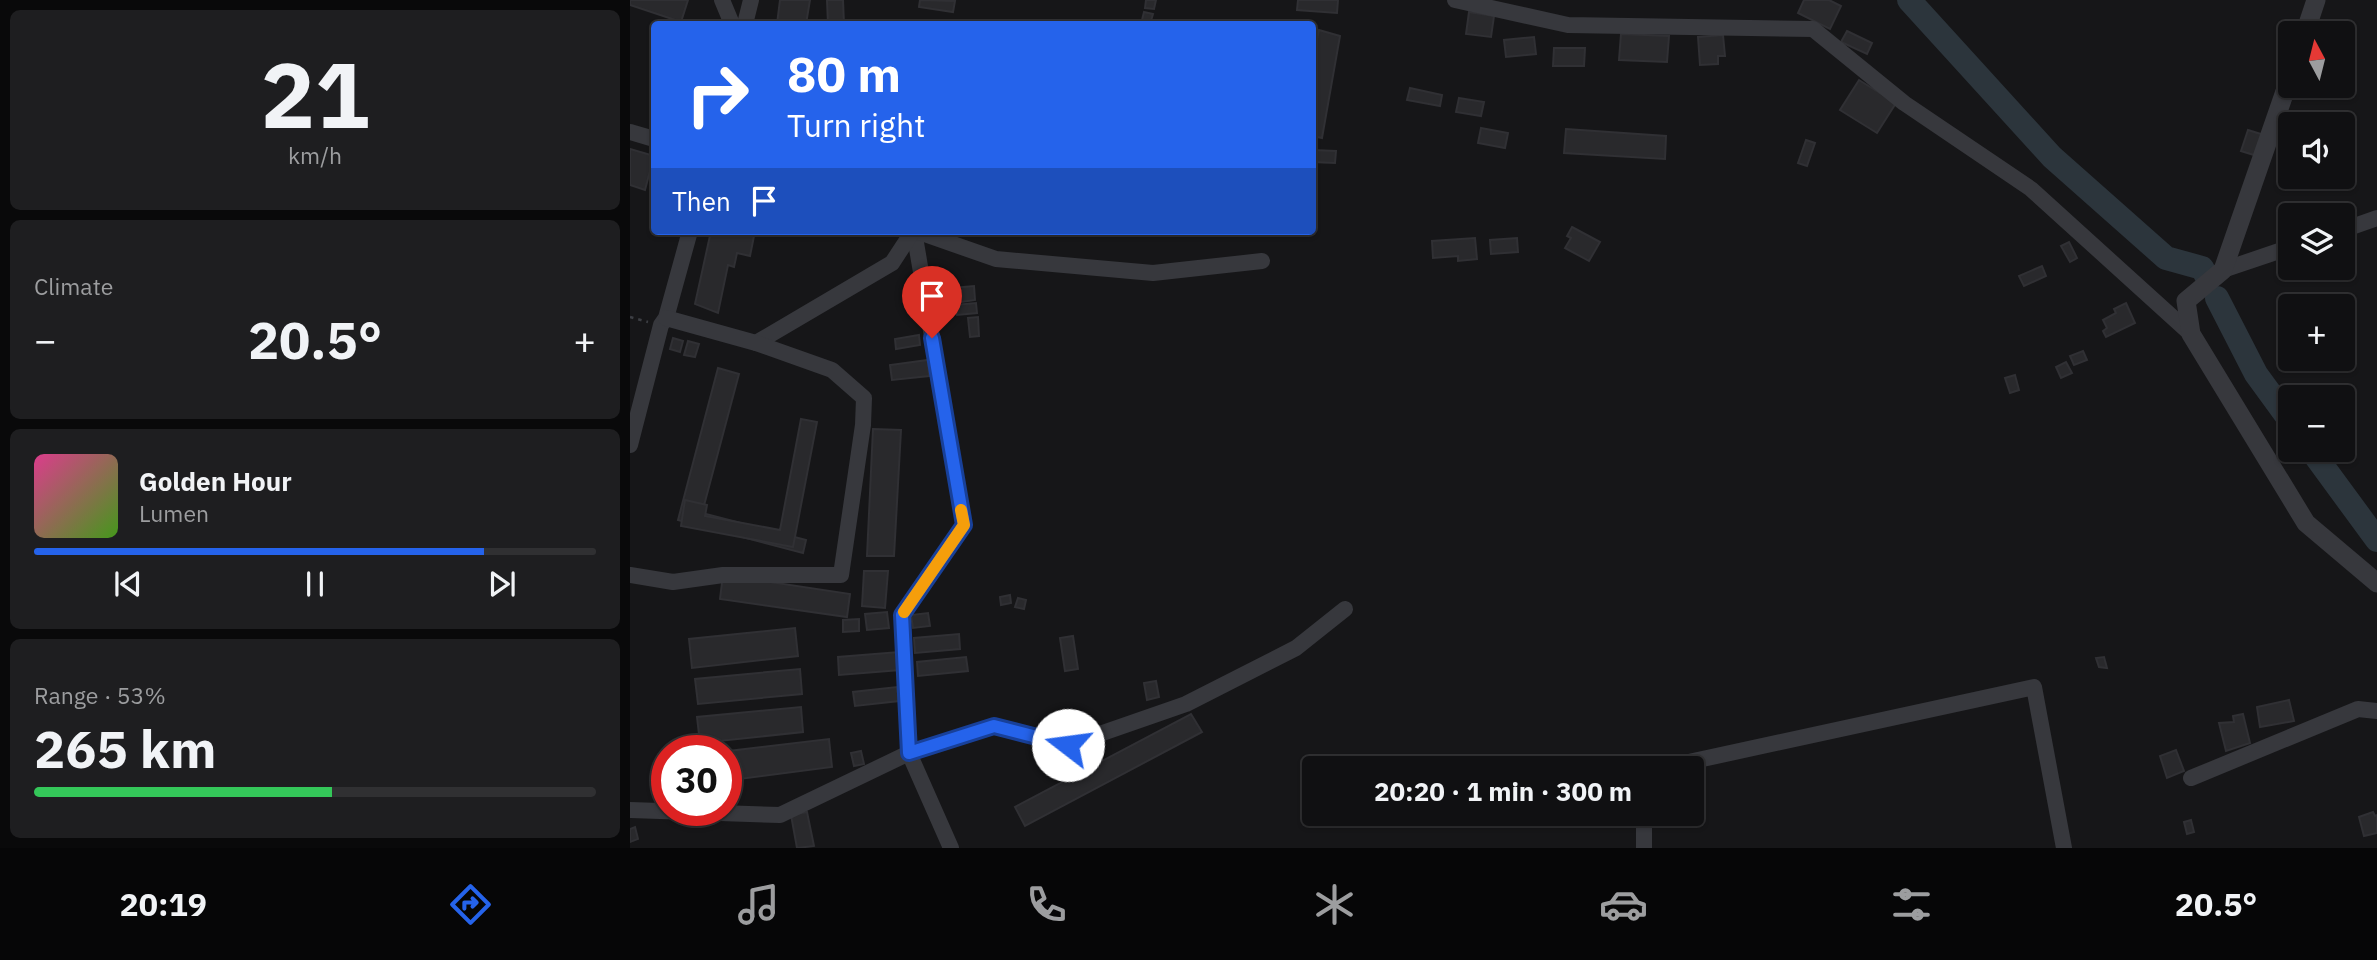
<!DOCTYPE html>
<meta charset="utf-8">
<style>
:root{--surface:#101012;--page:#1e1e20;--text:#f1f3f6;--muted:#9c9d9f;--line:#303032;--accent:#2563eb}
body{margin:0;font-family:"IBM Plex Sans",sans-serif;background:var(--page);color:var(--text);height:100vh;display:flex;flex-direction:column;font-size:26px;white-space:nowrap}
*{box-sizing:border-box;margin:0}
p{font-size:23px;color:var(--muted)}
.icon{flex:none;width:38px;height:38px;fill:none;stroke:currentColor;stroke-width:2;stroke-linecap:round;stroke-linejoin:round}
.map{position:relative;flex:1;overflow:hidden}
.sheet{display:flex;flex-direction:column;gap:10px;padding:10px;background:#09090a;width:630px}
.sheet>*{flex:none}
.top-card{position:absolute;left:21px;top:21px;width:665px;height:214px;border-radius:7px;box-shadow:0 2px 5px #0004,0 0 0 2px var(--line);background:#2563eb;color:#fff;overflow:hidden}
.needle{width:46px;rotate:353deg}
.tools{position:absolute;left:1648px;top:21px;display:grid;gap:14px}
.tools a{display:grid;place-items:center;width:77px;height:77px;border-radius:7px;background:var(--surface);box-shadow:0 2px 5px #0004,0 0 0 2px var(--line);font-size:35px}
.speed{position:absolute;left:21px;top:735px;display:flex;gap:14px;font-size:35px;font-weight:700;text-align:center}
.speed>*{display:grid;place-content:center;width:91px;height:91px;border-radius:50%;background:var(--surface);box-shadow:0 2px 5px #0004,0 0 0 2px var(--line);line-height:1}
.speed .limit{border:10px solid #d22;background:#fff;color:#111}
.pin{position:absolute;display:grid;place-items:center;width:60px;height:60px;color:#fff;margin:-72px -30px;border-radius:50% 50% 50% 0;rotate:-45deg;box-shadow:0 0 7px #0007}
.pin .icon{rotate:45deg}
.me{position:absolute;width:77px;margin:-38px;rotate:285deg;stroke-linejoin:round;filter:drop-shadow(0 0 5px #0008)}
.turn{display:flex;align-items:center;gap:24px;height:147px;padding:0 21px;font-size:32px}
.turn .icon{width:91px;height:91px;stroke-width:2.5}
.turn b{display:block;font-size:49px;line-height:60px}
.then{display:flex;align-items:center;height:66px;padding:0 21px;background:#0003;gap:14px;font-size:26px}
.big{font-size:52px;font-weight:700;line-height:1.1}
.sheet .card{flex:1;display:flex;flex-direction:column;justify-content:center;gap:10px;min-width:0;padding:0 24px;border-radius:10px;background:var(--page)}
.sheet .dial{align-items:center;gap:0}
.dial b{font-size:91px;line-height:1}
.song{display:flex;align-items:center;gap:21px}
.cover{width:84px;height:84px;border-radius:10px;background:linear-gradient(135deg,hsl(330 70% 55%),hsl(100 70% 35%))}
.played{height:7px;border-radius:4px;background:linear-gradient(90deg,var(--accent) 80%,var(--line) 80%)}
.keys{display:flex;justify-content:space-around;direction:ltr}
.heat{display:flex;justify-content:space-between;align-items:center;font-size:38px;direction:ltr}
.charge{height:10px;border-radius:5px;background:linear-gradient(90deg,#34c759 53%,var(--line) 0)}
.trip{position:absolute;left:672px;top:756px;width:402px;height:70px;border-radius:7px;background:var(--surface);box-shadow:0 2px 5px #0004,0 0 0 2px var(--line);font-weight:700;line-height:70px;text-align:center}
.menu{display:flex;height:112px;justify-content:space-around;align-items:center;background:#060607;color:var(--muted)}
.menu .icon{width:49px;height:49px}
.menu .active{color:var(--accent)}
.menu b{font-size:32px;color:var(--text)}
main{display:flex;flex:1;min-height:0}
.map>svg:first-child{display:block}
.lines{fill:none;stroke-linecap:round;stroke-linejoin:round}
.river{stroke:#2c353c;stroke-width:24}
.building{fill:#29292c;stroke:#303034;stroke-width:2}
.path{stroke:#3d3f44;stroke-width:2.5;stroke-dasharray:3.5 5;stroke-linecap:butt}
.minor{stroke:#37383d;stroke-width:16}
.tertiary{stroke:#37383d;stroke-width:19}
.route-casing{stroke:#184099;stroke-width:18}
.route{stroke:#2563eb;stroke-width:12}
.slow{stroke:#f59e0b;stroke-width:12}
</style>
<main>
<section class="sheet">
<div class="card dial"><b>21</b><p>km/h</p></div>
<div class="card"><p>Climate</p>
<div class="heat"><a>−</a><b class="big">20.5°</b><a>+</a></div>
</div>
<div class="card">
<div class="song"><i class="cover"></i><div><b>Golden Hour</b><p>Lumen</p></div></div>
<div class="played"></div>
<div class="keys"><svg class="icon" aria-label="previous" viewBox="0 0 24 24"><path d="M18 5L8 12l10 7zM5 5v14"/></svg><svg class="icon" aria-label="pause" viewBox="0 0 24 24"><path d="M8 5v14M16 5v14"/></svg><svg class="icon" aria-label="next" viewBox="0 0 24 24"><path d="M6 5l10 7-10 7zM19 5v14"/></svg></div>
</div>
<div class="card"><p>Range · 53%</p><b class="big">265 km</b><div class="charge"></div></div>
</section>
<div class="map">
<svg width="1747" height="848" viewBox="0 0 1747 848">
<rect width="100%" height="100%" fill="#161618"/>
<g class="lines">
<g class="river">
<path d="M1279 0 1422 157 1536 258 1572 268 1576 275"/>
<path d="M1587 298 1626 374 1661 422"/>
<path d="M1681 450 1747 540"/>
</g>
</g>
<g class="building">
<path d="M0 0H58L51 22 0 5Z"/>
<path d="M150 0H180L176 24H147Z"/>
<path d="M197 0H213L214 24H198Z"/>
<path d="M290 0 325 1 323 12 289 7Z"/>
<path d="M516 0H526L524 9 515 8Z"/>
<path d="M668 0H708L707 13 667 10Z"/>
<path d="M1174 0H1199L1211 6 1200 29 1168 13Z"/>
<path d="M514 12 523 14 520 24H511Z"/>
<path d="M839 12 864 16 861 37 836 34Z"/>
<path d="M689 30 710 36 692 138 682 136V63Z"/>
<path d="M1217 31 1242 43 1237 54 1211 42Z"/>
<path d="M991 34 1039 36 1037 62 989 60Z"/>
<path d="M1093 35 1095 56H1088V64L1070 65 1068 37Z"/>
<path d="M904 37 906 54 876 57 874 40Z"/>
<path d="M924 48H955L954 66H923Z"/>
<path d="M1229 80 1266 103 1247 133 1210 110Z"/>
<path d="M780 88 812 95 810 106 777 100Z"/>
<path d="M829 98 854 102 851 116 826 112Z"/>
<path d="M851 128 878 133 875 148 848 143Z"/>
<path d="M936 129 1036 136 1035 159 934 153Z"/>
<path d="M1618 130 1634 135 1627 156 1611 151Z"/>
<path d="M1176 140 1185 143 1177 166 1168 163Z"/>
<path d="M0 149 24 156 15 190 0 185Z"/>
<path d="M682 150 706 151 705 163 682 162Z"/>
<path d="M942 227 970 242 959 261 935 248 941 238 937 236Z"/>
<path d="M81 231H125L120 256 107 253 104 267 98 265 88 313 65 304Z"/>
<path d="M845 238 847 259 828 261V256L803 258 802 241Z"/>
<path d="M887 238 888 252 861 254 860 240Z"/>
<path d="M1439 242 1447 258 1440 262 1431 246Z"/>
<path d="M1412 266 1416 276 1394 286 1389 276Z"/>
<path d="M344 286 345 300 324 303 322 288Z"/>
<path d="M346 303 347 313 327 315 325 305Z"/>
<path d="M1496 303 1505 323 1476 337 1473 331 1477 328 1473 320 1486 313 1484 309Z"/>
<path d="M348 317 349 336 340 337 338 318Z"/>
<path d="M289 335 290 345 266 349 265 339Z"/>
<path d="M43 338 53 341 50 352 40 349Z"/>
<path d="M58 341 69 344 65 357 54 355Z"/>
<path d="M1453 351 1457 360 1444 365 1440 356Z"/>
<path d="M298 360 299 376 262 380 260 365Z"/>
<path d="M1436 362 1442 373 1431 378 1426 367Z"/>
<path d="M88 368 109 374 72 513 176 540 173 553 48 520Z"/>
<path d="M1385 375 1389 390 1380 393 1375 378Z"/>
<path d="M171 419 187 422 163 547 51 526 55 500 77 505 75 516 150 530Z"/>
<path d="M243 429 271 430 264 556H237Z"/>
<path d="M234 571H258L255 608 232 606Z"/>
<path d="M93 575 220 594 217 617 90 599Z"/>
<path d="M380 595 381 603 371 605 370 597Z"/>
<path d="M388 598 396 600 394 609 385 607Z"/>
<path d="M257 612 259 628 237 630 235 614Z"/>
<path d="M298 613 300 626 283 628 281 615Z"/>
<path d="M229 619V631L213 632V620Z"/>
<path d="M165 628 168 656 62 668 59 639Z"/>
<path d="M329 634 330 649 285 653 284 638Z"/>
<path d="M443 636 448 669 435 671 430 638Z"/>
<path d="M269 652 270 670 209 675 208 657Z"/>
<path d="M336 657 338 671 288 676 287 662Z"/>
<path d="M1474 657 1477 668 1469 667 1466 658Z"/>
<path d="M170 669 172 694 68 704 65 679Z"/>
<path d="M526 681 529 697 517 700 514 683Z"/>
<path d="M267 687 269 701 225 706 223 692Z"/>
<path d="M1659 700 1664 721 1630 727 1627 707Z"/>
<path d="M171 707 173 732 70 743 67 717Z"/>
<path d="M561 714 572 732 395 826 385 807Z"/>
<path d="M1613 714 1620 743 1596 751 1589 723 1604 722 1603 716Z"/>
<path d="M199 739 202 767 102 780 99 751Z"/>
<path d="M1546 750 1554 771 1537 778 1530 756Z"/>
<path d="M231 751 234 764 224 766 221 753Z"/>
<path d="M177 812 184 846 167 848 161 815Z"/>
<path d="M1743 812 1745 816 1747 815V833L1734 836 1729 817Z"/>
<path d="M1561 820 1564 832 1557 834 1554 822Z"/>
<path d="M5 827 8 839 0 842V829Z"/>
</g>
<g class="lines">
<path class="path" d="M0 317 18 322"/>
<g class="minor">
<path d="M92 0 102 24"/>
<path d="M825 0 938 25 1183 29 1274 103 1401 189 1561 334"/>
<path d="M115 24 121 0"/>
<path d="M0 132 24 139"/>
<path d="M1713 230 1747 218"/>
<path d="M284 231 334 525 272 615 279 753 321 848"/>
<path d="M286 231 366 259 523 273 632 261"/>
<path d="M1593 270 1661 247"/>
<path d="M126 343 262 263 283 231"/>
<path d="M0 445 31 325 36 318 60 231"/>
<path d="M0 575 43 582 93 575H211L233 425 234 398 202 370 126 343 36 318"/>
<path d="M1031 768 1404 687 1434 848"/>
<path d="M1561 778 1728 709 1747 711"/>
<path d="M0 810 150 815 279 753 364 726 438 745 556 704 666 648 715 609"/>
<path d="M1014 814V848"/>
</g>
<g class="tertiary">
<path d="M1675 33 1686 0"/>
<path d="M1661 74 1593 270 1556 301 1561 334 1676 523 1747 583"/>
</g>
</g>
<g class="lines">
<defs>
<path id="route" d="M302 338 334 525 272 615 279 753 364 726 438 745"/>
</defs>
<use href="#route" class="route-casing"/>
<use href="#route" class="route"/>
<path class="slow" d="M274 612 334 525 331 510"/>
</g>
</svg>
<div class="tools">
<a><svg class="needle" viewBox="-14 -14 28 28"><path d="M0-13l5 13h-10z" fill="#e53935"/><path d="M0 13l5-13h-10z" fill="#9c9d9f"/></svg></a>
<a><svg class="icon" aria-label="sound" viewBox="0 0 24 24"><path d="M4 9h4l5-4v14l-5-4H4zM17 9q2 3 0 6"/></svg></a>
<a><svg class="icon" aria-label="layers" viewBox="0 0 24 24"><path d="M12 4l9 5-9 5-9-5zM3 14l9 5 9-5"/></svg></a>
<a>+</a>
<a>−</a>
</div>
<div class="speed"><div class="limit">30</div></div>
<div class="pin" style="left:302px;top:338px;background:#d93025"><svg class="icon" aria-label="arrive" viewBox="0 0 24 24"><path d="M6 21V4h12l-3 4 3 4H6"/></svg></div>
<svg class="me" style="left:438px;top:745px" viewBox="-20 -20 40 40"><circle r="19" fill="#fff"/><path d="M0-13L10 11 0 6-10 11z" fill="#2563eb"/></svg>
<div class="trip">20:20 · 1 min · 300 m</div>
<div class="top-card">
<div class="turn"><svg class="icon" aria-label="right" viewBox="0 0 24 24"><path d="M7 20v-9h11M14 6l5 5-5 5"/></svg><div><b>80 m</b>Turn right</div></div>
<div class="then">Then<svg class="icon" aria-label="arrive" viewBox="0 0 24 24"><path d="M6 21V4h12l-3 4 3 4H6"/></svg></div>
</div>
</div>
</main>
<nav class="menu">
<b>20:19</b>
<svg class="icon active" aria-label="directions" viewBox="0 0 24 24"><path d="M12 3l9 9-9 9-9-9zM9 14v-3h6M13 9l2 2-2 2"/></svg>
<svg class="icon" aria-label="music" viewBox="0 0 24 24"><path d="M9 18V5l10-2v13"/><circle cx="6" cy="18" r="3"/><circle cx="16" cy="16" r="3"/></svg>
<svg class="icon" aria-label="phone" viewBox="0 0 24 24"><path d="M5 4h4l2 5-3 2q2 4 5 5l2-3 5 2v4C11 20 4 13 5 4z"/></svg>
<svg class="icon" aria-label="climate" viewBox="0 0 24 24"><path d="M12 3v18M4 7l16 10M4 17L20 7"/></svg>
<svg class="icon" aria-label="car" viewBox="0 0 24 24"><path d="M5 17H2v-5l4-1 3-4h7l3 4 3 1v5h-3M9 17h6M6 11h13"/><circle cx="7" cy="17" r="2"/><circle cx="17" cy="17" r="2"/></svg>
<svg class="icon" aria-label="filters" viewBox="0 0 24 24"><path d="M4 7h16M4 17h16"/><circle cx="9" cy="7" r="2"/><circle cx="15" cy="17" r="2"/></svg>
<b>20.5°</b>
</nav>
